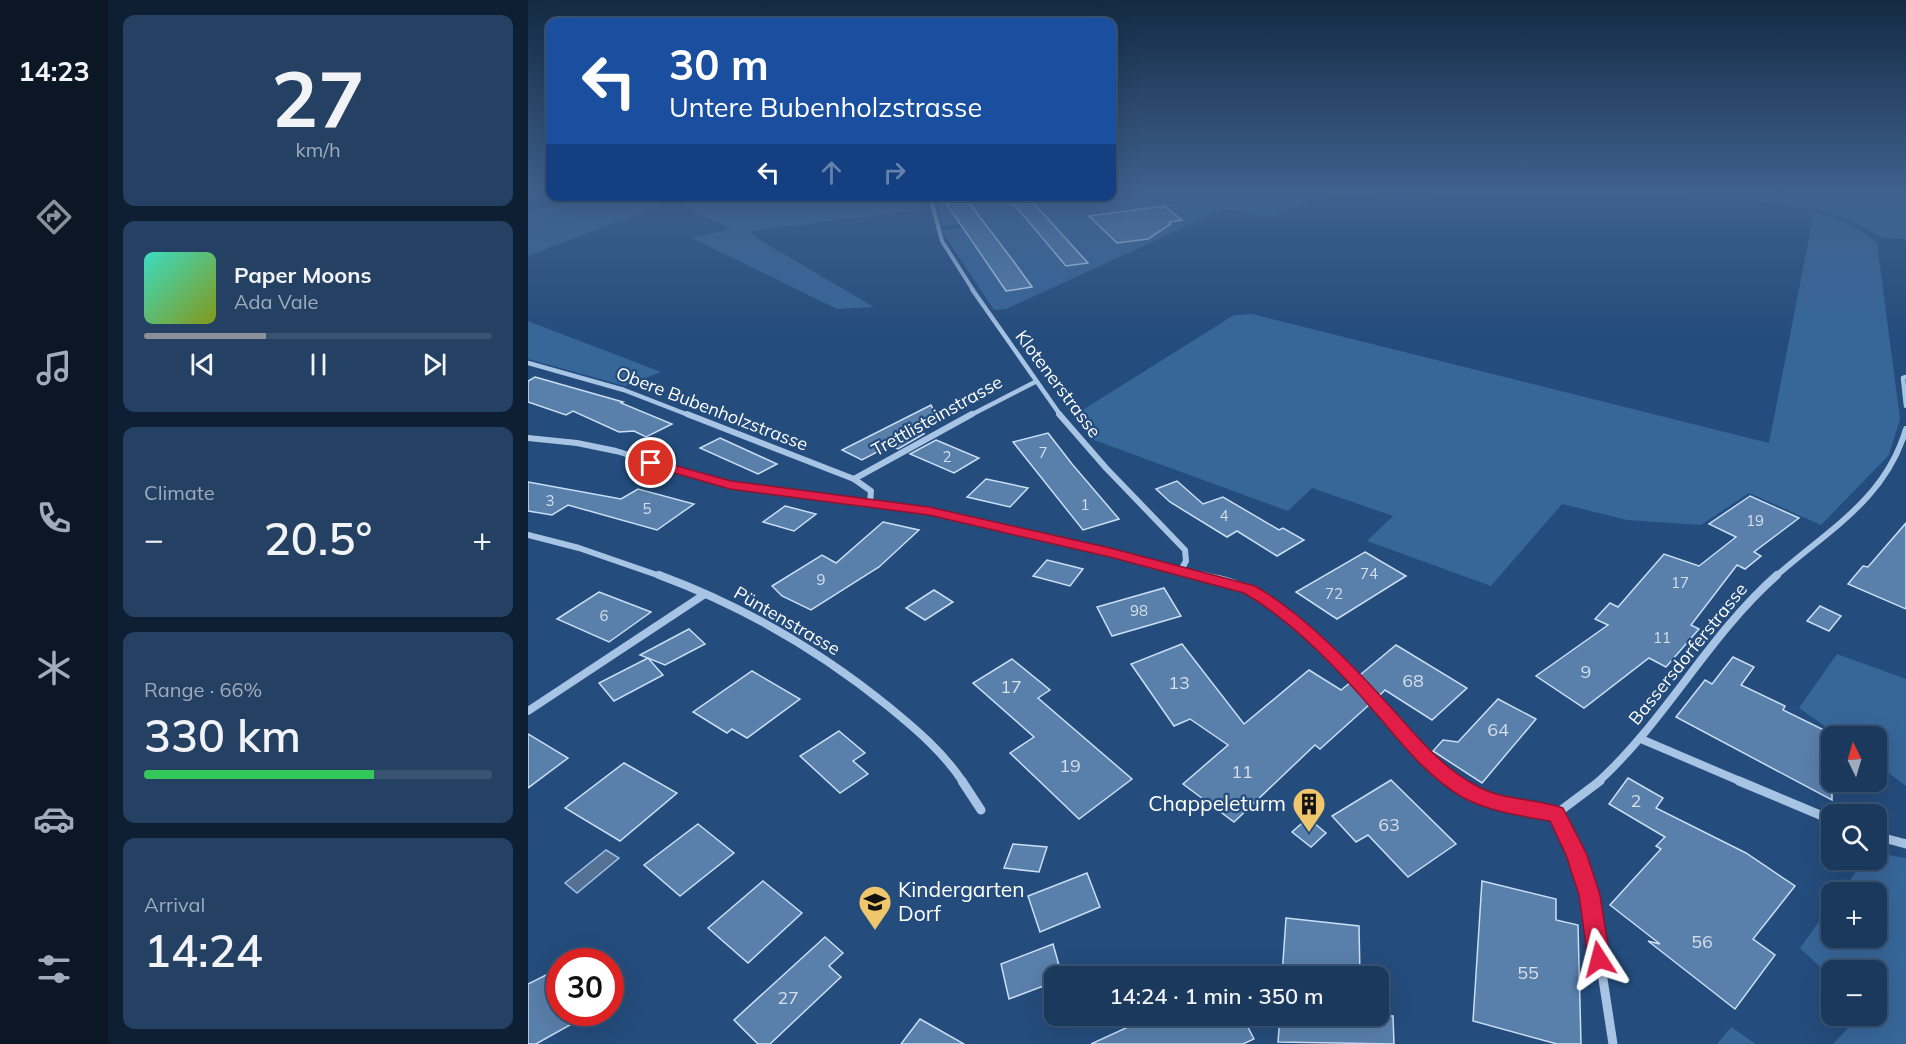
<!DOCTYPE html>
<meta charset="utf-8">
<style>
:root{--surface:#1b395d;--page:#244063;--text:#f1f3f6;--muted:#a0acbc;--line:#395372;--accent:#8c9099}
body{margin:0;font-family:Mulish,sans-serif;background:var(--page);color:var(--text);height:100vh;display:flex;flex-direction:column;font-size:22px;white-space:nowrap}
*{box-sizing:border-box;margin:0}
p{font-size:20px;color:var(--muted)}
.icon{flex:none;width:33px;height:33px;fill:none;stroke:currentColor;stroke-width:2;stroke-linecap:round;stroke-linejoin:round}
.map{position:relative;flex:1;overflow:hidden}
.panel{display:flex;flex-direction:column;gap:15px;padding:15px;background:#0f1f33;width:420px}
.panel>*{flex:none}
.hud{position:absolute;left:18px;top:18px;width:570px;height:183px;border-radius:12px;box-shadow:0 6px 24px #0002,0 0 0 2px var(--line);background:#1a4fa0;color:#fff;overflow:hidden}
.needle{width:39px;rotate:355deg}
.tools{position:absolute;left:1293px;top:726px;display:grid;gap:12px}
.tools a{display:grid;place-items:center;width:66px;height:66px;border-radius:12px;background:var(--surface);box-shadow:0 6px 24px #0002,0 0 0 2px var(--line);font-size:30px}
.speed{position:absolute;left:18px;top:948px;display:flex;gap:12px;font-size:30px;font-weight:700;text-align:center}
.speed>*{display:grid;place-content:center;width:78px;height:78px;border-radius:50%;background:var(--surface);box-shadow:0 6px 24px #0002,0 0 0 2px var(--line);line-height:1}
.speed .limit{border:9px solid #d22;background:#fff;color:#111}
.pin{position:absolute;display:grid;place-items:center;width:51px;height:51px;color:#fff;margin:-26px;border:3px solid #fff;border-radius:50%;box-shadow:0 2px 6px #0007}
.me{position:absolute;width:66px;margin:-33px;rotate:351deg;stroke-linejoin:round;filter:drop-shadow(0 0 4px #0008)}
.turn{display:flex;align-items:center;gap:21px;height:126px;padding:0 24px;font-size:27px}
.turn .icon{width:78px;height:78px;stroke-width:2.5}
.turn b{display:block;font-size:42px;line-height:51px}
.lanes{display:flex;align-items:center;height:57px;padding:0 24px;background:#0003;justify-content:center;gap:30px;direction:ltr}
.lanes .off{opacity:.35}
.big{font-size:45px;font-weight:600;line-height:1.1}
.panel .widget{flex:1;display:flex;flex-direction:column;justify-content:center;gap:9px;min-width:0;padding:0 21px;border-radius:12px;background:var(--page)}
.panel .dial{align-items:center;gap:0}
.dial b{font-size:78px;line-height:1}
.song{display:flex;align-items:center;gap:18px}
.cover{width:72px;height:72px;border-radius:9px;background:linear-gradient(135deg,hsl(170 70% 55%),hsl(70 70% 35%))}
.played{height:6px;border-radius:3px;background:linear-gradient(90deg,var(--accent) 35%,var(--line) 35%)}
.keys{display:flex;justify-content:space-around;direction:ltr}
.heat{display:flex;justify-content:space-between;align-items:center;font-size:33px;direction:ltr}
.charge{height:9px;border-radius:4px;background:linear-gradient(90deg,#34c759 66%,var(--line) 0)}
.trip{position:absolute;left:516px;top:966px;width:345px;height:60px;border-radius:12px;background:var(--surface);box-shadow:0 6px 24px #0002,0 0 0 2px var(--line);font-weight:600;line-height:60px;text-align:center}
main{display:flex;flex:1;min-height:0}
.dock{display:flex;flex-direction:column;width:108px;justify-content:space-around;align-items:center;background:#0b1725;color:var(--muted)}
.dock .icon{width:42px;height:42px}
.dock .active{color:var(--accent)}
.dock b{font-size:27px;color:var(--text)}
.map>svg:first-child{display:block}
.green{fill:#376699}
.water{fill:#547194;stroke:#9bbfe6;stroke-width:1.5}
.building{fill:#597fab;stroke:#cadef4;stroke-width:1.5}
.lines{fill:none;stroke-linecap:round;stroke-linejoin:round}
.street-far4{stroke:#a7c4e5;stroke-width:4}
.street-far3{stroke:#a7c4e5;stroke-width:4.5}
.street-far2{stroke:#a7c4e5;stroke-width:6}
.street-far1{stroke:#a7c4e5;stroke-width:8}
.street{stroke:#a7c4e5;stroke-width:9}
.route{fill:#e11d48;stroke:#92132f;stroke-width:1.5}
.labels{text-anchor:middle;stroke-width:4.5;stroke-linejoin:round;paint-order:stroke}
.number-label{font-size:15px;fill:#d6dfea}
.street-label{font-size:18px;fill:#fff;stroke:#244c7c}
.near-number-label{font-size:18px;fill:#d6dfea}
.near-poi-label{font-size:21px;fill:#fff;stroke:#244c7c;text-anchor:end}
</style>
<main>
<nav class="dock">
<b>14:23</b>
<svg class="icon active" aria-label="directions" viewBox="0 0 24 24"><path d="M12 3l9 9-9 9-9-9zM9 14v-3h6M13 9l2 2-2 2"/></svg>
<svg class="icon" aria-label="music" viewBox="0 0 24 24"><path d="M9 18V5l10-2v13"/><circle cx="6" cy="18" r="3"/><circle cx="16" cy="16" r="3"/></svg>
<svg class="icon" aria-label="phone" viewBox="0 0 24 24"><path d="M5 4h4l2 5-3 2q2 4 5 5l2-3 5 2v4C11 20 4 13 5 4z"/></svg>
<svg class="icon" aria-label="climate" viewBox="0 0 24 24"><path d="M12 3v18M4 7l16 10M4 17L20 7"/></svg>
<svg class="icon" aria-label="car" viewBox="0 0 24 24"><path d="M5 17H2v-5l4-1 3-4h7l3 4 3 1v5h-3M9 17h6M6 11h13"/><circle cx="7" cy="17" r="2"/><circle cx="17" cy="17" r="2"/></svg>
<svg class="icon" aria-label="filters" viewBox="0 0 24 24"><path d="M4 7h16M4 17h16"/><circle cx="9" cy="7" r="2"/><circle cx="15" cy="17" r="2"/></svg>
</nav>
<section class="panel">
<div class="widget dial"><b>27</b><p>km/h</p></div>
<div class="widget">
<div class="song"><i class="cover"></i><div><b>Paper Moons</b><p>Ada Vale</p></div></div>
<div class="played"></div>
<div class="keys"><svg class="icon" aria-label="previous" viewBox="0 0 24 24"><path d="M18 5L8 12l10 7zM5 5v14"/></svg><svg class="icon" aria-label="pause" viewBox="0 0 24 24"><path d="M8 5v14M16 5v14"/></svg><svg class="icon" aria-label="next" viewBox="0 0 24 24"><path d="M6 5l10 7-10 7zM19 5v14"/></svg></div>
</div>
<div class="widget"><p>Climate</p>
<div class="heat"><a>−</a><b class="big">20.5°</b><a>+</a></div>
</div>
<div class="widget"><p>Range · 66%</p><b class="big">330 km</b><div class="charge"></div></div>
<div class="widget"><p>Arrival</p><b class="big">14:24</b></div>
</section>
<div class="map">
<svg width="1378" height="1044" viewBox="0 0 1378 1044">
<rect width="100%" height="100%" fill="#244c7c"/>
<g class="green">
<path d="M584 191H805L744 217 696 209 478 309 466 310 413 230 443 226 441 223 412 227 410 202 457 196H579L684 208 584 194Z"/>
<path d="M834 191H911L888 200Z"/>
<path d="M1142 191H1378V239L1356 238 1316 218 1290 209Z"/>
<path d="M71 196H393V210L222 231 230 239 346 307 309 309 164 238 202 229 147 200 0 256V212Z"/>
<path d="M1286 212C1310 218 1330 227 1349 243L1372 419 1361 455 1293 525 1221 493 1173 525 1099 520 1034 504 963 586 839 541 865 516 784 488 760 511 566 440 545 416 706 315 724 314 1241 443Z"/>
<path d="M0 321 133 372 97 386 0 359Z"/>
<path d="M1309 654 1378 679V786L1349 764 1348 736H1311L1271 708Z"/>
<path d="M1349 853 1378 858V1044H1305L1332 1016H1348V970H1304L1303 977 1272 948 1303 905 1304 938H1348V892H1313L1337 860H1348Z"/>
<path d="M1203 1027 1228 1044H1189Z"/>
</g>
<path class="water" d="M78 850 91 858 49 893 37 883Z"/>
<g class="building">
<path d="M479 196H499L560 263 538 266Z"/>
<path d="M439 200 486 262 504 287 478 291 418 203Z"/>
<path d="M636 206 654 220 641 222 643 224 620 239 589 243 561 216Z"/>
<path d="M7 377 95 402 93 403 144 424 118 437 106 431 91 432 45 411 38 415 0 402V381Z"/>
<path d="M403 405 410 419 388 431 396 434 370 449 362 445 334 460 314 450Z"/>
<path d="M520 433 544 464 591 519 555 530 485 442Z"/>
<path d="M192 438 249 464 230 474 172 448Z"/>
<path d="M408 440 451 458 426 473 382 454Z"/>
<path d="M458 479 500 488 482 507 439 497Z"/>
<path d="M649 481 675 504 695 497 751 530 755 528 776 540 749 556 709 531 699 537 642 502 628 489Z"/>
<path d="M0 482 93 499 110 489 166 504 129 530 40 505 24 515 0 511Z"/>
<path d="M1222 496 1271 518 1226 552 1233 556 1217 569 1209 565 1163 625 1171 629 1138 667 1121 658 1056 708 1008 676 1080 625 1067 619 1082 603 1090 607 1136 554 1171 566 1208 537 1181 524Z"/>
<path d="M257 506 288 514 266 531 235 522Z"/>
<path d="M355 522 391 530 351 567 283 610 254 596 244 586 294 555 308 563Z"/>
<path d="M1378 523V609L1320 584 1335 566 1340 567Z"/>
<path d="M837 552 878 576 809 619 768 592Z"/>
<path d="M519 560 555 569 542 586 505 576Z"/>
<path d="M636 588 653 616 584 636 569 607Z"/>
<path d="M406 590 425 602 397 620 378 608Z"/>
<path d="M71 592 123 612 81 642 29 619Z"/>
<path d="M1292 606 1313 616 1301 631 1279 621Z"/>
<path d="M161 629 177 644 137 665 112 655Z"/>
<path d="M654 644 716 724 781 670 813 690 823 682 842 704 792 749 787 745 706 822 655 784 700 745 662 719 646 726 603 664Z"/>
<path d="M868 645 939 688 904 720 857 690 851 696 832 675Z"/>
<path d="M1205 657 1226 667 1213 685 1257 706 1255 710 1304 734V800L1148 717 1177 680 1184 684Z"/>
<path d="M120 658 135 675 86 701 71 683Z"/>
<path d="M484 659 522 690 510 698 604 779 551 819 482 753 506 737 445 683Z"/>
<path d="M224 671 272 699 219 738 204 729 199 733 165 712Z"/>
<path d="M970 699 1008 719 954 783 905 751 915 740 930 742Z"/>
<path d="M311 731 337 753 325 761 340 774 312 793 272 756Z"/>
<path d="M0 734 40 758 0 788Z"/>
<path d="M96 763 149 793 92 841 37 808Z"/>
<path d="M1100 778 1135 798 1128 808 1218 853 1267 886 1225 939 1247 955 1207 1009 1120 941 1132 944 1082 905 1133 849 1128 846 1137 837 1081 804Z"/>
<path d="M863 780 928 844 880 877 840 835 828 842 804 816Z"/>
<path d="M780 818 798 833 783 847 764 832Z"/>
<path d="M170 824 206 853 152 896 116 865Z"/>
<path d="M485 844 519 847 511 872 476 868Z"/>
<path d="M559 873 572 907 512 932 500 896Z"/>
<path d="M235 881 274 913 220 963 180 928Z"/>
<path d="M954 881 1028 899V920L1050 925 1053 1044H1029L945 1021Z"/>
<path d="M758 918 831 926 832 976H754Z"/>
<path d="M297 937 315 953 301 966 313 977 242 1044H230L206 1020Z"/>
<path d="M525 944 534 976H526V982L481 999 473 964Z"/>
<path d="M32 968V1012H65L8 1044H0V984Z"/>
<path d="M624 1016H714L726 1039 715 1044H563Z"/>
<path d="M752 1016H865L866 1044 750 1042Z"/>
<path d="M392 1019 436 1044H373Z"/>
</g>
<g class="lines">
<path class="street-far4" d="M402 196 414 241 445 290"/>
<g class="street-far3">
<path d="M444 289 533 416"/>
<path d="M0 363 96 390 163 416"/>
<path d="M1378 377 1375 378 1378 406"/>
<path d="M441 416 507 382"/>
</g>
<g class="street-far2">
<path d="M159 414 326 479 343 491 342 502"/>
<path d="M531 414 578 468 657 550 658 561 653 570"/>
<path d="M0 438 49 443 88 451 202 485 401 511 678 577"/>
<path d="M326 479 444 414"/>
<path d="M0 535 51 548 135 577"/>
<path d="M1247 577C1300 530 1357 500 1378 429"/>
</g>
<g class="street-far1">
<path d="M131 575C215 606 292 651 361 707 389 730 415 752 435 782"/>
<path d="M671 575C683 578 696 579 707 584 769 609 818 667 861 717 881 740 899 765 925 782"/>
<path d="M0 711 177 594"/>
<path d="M1113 739 1214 782"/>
<path d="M1070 782C1138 720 1180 636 1249 575"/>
</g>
<g class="street">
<path d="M434 781 453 810"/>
<path d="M922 781 965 801 1028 814"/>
<path d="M1211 781 1304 820"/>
<path d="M1028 814 1072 781"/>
<path d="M1028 814 1049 855 1062 895 1085 1044"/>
<path d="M1348 836 1378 844"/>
</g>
</g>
<linearGradient id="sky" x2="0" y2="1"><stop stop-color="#142a44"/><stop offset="0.57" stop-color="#3f618e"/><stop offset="1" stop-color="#3f618e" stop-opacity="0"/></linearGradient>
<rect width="1378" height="337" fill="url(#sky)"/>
<path class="route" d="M123 459 203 481 401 507 582 548 727 586C774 613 821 661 857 701 885 731 910 765 947 785 974 801 1007 798 1035 808L1059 855 1072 895 1082 959 1079 966 1071 969 1063 966 1060 959 1051 895 1038 855 1022 821C993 816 959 811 934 797 897 775 873 742 845 710 810 669 763 620 716 593L582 557 401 515 202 489 119 465 117 463Z"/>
<defs>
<symbol id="building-pin" viewBox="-11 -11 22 30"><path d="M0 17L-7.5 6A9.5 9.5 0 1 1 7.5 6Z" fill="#efc66b" stroke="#244c7c"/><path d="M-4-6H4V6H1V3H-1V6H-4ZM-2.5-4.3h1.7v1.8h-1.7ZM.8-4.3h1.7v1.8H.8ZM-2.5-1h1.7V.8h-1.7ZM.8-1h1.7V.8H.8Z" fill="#111"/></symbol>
<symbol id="school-pin" viewBox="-11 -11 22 30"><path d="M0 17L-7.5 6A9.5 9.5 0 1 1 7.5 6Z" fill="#efc66b" stroke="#244c7c"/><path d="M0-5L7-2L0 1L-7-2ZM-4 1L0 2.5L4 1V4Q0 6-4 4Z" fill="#111"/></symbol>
</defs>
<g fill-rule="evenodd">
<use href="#building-pin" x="762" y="785" width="38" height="52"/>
<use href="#school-pin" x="328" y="883" width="38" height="52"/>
</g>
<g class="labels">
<g class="number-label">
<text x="515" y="458">7</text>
<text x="419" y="462">2</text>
<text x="22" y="506">3</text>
<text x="557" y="510">1</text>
<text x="119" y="514">5</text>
<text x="696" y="521">4</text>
<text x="1227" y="526">19</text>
<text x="841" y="579">74</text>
<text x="293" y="585">9</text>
<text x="1152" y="588">17</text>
<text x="806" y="599">72</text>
<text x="611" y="616">98</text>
<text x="76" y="621">6</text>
<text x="1134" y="643">11</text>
</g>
<g class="street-label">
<text transform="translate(530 384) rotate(53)" y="6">Klotenerstrasse</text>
<text transform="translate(184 409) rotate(21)" y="6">Obere Bubenholzstrasse</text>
<text transform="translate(409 416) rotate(-29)" y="6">Trettlisteinstrasse</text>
<text transform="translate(259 621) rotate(30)" y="6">Püntenstrasse</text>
<text transform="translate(1160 654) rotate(-51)" y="6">Bassersdorferstrasse</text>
</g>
<g class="near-number-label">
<text x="1058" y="678">9</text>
<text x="885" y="687">68</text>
<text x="651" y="689">13</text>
<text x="483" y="693">17</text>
<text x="970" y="736">64</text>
<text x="542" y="772">19</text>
<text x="714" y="778">11</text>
<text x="1108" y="807">2</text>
<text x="861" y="831">63</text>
<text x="1174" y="948">56</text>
<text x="1000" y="979">55</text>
<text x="260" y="1004">27</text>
</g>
<g class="near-poi-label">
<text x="758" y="811">Chappeleturm</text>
<text x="370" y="897" text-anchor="start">Kindergarten<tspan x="370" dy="24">Dorf</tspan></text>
</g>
</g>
</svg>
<div class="tools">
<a><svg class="needle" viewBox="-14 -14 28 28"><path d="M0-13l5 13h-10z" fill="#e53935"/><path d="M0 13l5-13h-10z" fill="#a0acbc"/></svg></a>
<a><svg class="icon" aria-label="search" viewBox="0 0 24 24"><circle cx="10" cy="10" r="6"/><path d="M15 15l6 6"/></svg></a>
<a>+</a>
<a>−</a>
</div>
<div class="speed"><div class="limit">30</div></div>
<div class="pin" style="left:123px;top:463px;background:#d93025"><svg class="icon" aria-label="arrive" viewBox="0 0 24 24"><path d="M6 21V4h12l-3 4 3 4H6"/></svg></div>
<svg class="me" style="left:1071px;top:959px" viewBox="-20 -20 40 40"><path d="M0-17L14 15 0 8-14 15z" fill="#e11d48" stroke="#fff" stroke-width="4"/></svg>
<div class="trip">14:24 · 1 min · 350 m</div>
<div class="hud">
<div class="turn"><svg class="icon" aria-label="left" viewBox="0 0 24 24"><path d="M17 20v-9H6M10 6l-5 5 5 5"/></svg><div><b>30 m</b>Untere Bubenholzstrasse</div></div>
<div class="lanes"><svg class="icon" aria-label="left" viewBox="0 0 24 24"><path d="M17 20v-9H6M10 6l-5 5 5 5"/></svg><svg class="icon off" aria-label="ahead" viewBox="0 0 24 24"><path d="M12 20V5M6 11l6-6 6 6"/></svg><svg class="icon off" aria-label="right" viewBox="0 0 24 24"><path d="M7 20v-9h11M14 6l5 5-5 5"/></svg></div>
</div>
</div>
</main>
